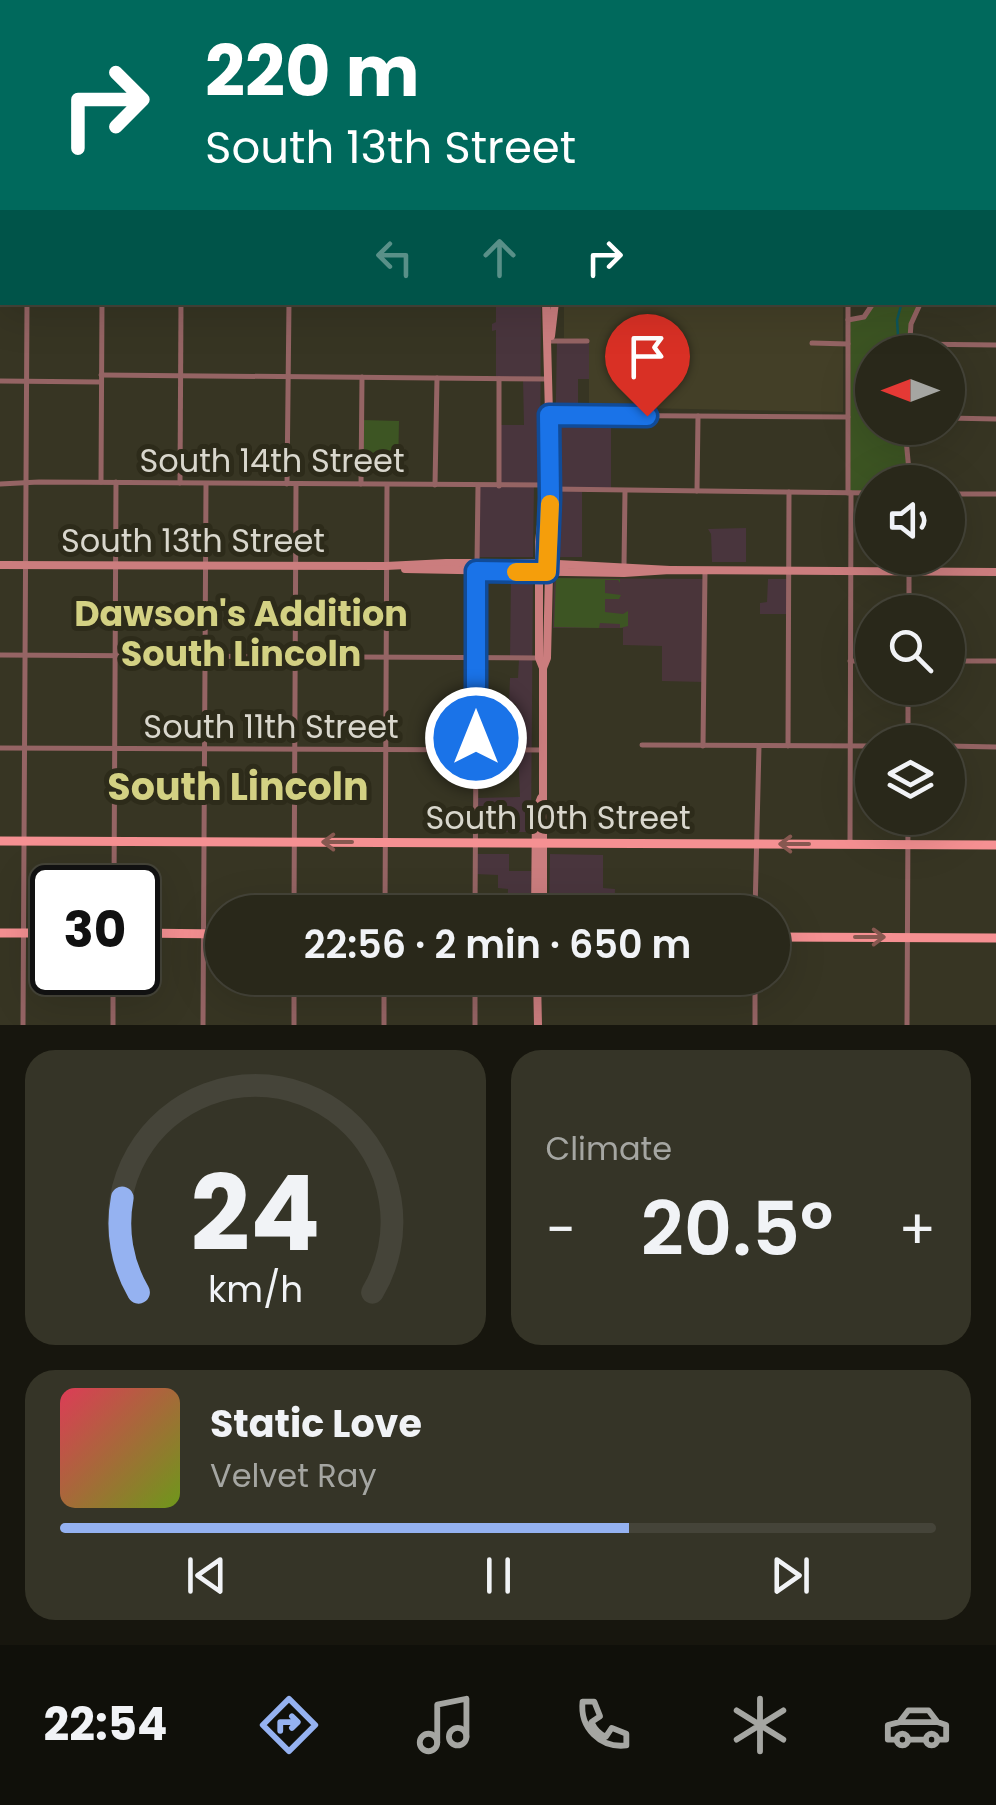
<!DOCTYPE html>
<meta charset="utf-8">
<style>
:root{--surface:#29281a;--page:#353427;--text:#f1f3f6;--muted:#a5a6a2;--line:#454439;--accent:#95b2f1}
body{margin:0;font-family:Poppins,sans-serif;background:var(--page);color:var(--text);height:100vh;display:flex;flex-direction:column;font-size:38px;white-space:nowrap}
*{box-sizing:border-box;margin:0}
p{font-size:32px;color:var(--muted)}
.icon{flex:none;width:55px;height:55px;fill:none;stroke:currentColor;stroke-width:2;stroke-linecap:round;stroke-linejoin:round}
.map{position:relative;height:1025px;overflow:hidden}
.panel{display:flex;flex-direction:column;gap:25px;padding:25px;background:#17160e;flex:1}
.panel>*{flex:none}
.top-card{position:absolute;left:0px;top:0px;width:998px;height:305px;box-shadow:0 10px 40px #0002,0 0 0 2px var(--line);background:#00695c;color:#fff;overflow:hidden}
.needle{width:65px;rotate:270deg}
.fabs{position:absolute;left:855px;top:335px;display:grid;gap:20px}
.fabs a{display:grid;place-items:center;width:110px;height:110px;border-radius:50%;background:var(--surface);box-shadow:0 10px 40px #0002,0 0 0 2px var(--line);font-size:50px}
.speed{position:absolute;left:30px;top:865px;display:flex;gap:20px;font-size:50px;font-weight:700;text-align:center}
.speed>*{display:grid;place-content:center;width:130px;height:130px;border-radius:50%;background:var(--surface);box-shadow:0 10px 40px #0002,0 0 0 2px var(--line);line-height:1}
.speed .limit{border:5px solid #111;border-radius:15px;background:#fff;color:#111}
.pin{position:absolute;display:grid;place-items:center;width:85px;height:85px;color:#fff;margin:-102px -42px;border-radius:50% 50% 50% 0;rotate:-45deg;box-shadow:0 0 10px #0007}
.pin .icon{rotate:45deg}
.me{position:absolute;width:110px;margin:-55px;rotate:0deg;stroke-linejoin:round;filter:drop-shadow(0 0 8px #0008)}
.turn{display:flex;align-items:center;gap:35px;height:210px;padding:0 40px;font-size:45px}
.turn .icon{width:130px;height:130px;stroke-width:2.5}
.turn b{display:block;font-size:70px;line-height:85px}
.lanes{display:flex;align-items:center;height:95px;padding:0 40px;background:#0003;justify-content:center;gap:50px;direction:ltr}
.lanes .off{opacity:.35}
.big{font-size:75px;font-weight:600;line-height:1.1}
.panel .card{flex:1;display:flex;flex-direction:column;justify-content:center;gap:15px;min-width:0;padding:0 35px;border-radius:30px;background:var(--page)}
.panel .dial{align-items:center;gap:0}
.dial svg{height:260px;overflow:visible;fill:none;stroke:var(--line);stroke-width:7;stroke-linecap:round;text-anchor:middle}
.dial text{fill:var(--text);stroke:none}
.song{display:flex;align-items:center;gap:30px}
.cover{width:120px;height:120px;border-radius:15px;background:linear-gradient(135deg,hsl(350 70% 55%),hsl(80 70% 35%))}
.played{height:10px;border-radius:5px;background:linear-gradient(90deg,var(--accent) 65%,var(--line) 65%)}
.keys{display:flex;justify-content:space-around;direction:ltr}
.heat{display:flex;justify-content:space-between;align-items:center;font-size:55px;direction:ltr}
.panel .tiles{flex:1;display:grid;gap:25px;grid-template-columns:1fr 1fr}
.card:last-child{grid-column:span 2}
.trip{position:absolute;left:205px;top:895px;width:585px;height:100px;border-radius:50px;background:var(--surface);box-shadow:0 10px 40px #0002,0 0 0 2px var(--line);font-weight:600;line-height:100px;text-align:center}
.tabs{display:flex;height:160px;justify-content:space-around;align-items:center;background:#10100a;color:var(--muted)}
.tabs .icon{width:70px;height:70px}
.tabs .active{color:var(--accent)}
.tabs b{font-size:45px;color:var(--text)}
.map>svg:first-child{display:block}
.commercial{fill:#49353d}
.built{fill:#433f27}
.education{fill:#4a353a}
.green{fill:#3d5523}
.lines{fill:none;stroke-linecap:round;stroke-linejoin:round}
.stream{stroke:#0e575c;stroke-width:2.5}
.minor{stroke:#956464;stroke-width:5}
.secondary{stroke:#cb7d7e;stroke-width:8}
.primary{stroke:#f59092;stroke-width:9}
.oneway{stroke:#875850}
.route-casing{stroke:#114b97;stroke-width:25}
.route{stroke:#1a73e8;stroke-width:18}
.slow{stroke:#f59e0b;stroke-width:18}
.labels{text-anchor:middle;stroke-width:10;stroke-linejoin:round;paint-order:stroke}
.street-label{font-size:32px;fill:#d9d7cd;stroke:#2d2b1a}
.neighbourhood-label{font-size:35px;font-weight:bold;fill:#d3d183;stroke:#2d2b1a}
.quarter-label{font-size:38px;font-weight:bold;fill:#d3d183;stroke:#2d2b1a}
</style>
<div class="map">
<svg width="996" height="1025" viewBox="0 0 996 1025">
<rect width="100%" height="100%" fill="#373523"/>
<g class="commercial">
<path d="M496 304 541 305 540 485 534 486 533 557H477L478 486H498L499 425H524L523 379H496V330L492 331V324L496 322Z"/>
<path d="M557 341H589V379H578V414L611 415V490H582V557H553Z"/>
<path d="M746 528V562H712L711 534 708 529Z"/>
<path d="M511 578H533L531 832H475L476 798 520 797 516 704 509 703 510 678H518L519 659 510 658Z"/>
<path d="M768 579H788V614H760V603L767 602Z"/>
<path d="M475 854H509V871H531V912H507L508 889 498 888V875L475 874Z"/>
<path d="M550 854 603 855V888L615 889 614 912H549Z"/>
</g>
<path class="built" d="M564 303H843V412L589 407V339L564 338Z"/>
<path class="education" d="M554 578 705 579 704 682 662 681V646L623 645V628H553Z"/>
<g class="green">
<path d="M874 303H921L911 324 909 352H872V428H905L910 482H872V493H848V320L864 317Z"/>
<path d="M361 420 399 421 398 468 361 466Z"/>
<path d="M556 578 620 579V583L618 580H605V593L621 595 619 599H605V612L623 614 628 611V626L620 628V624L600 623 599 628 554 627Z"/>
</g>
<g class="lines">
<g class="stream">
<path d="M995 163 996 161"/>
<path d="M898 335 897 320 902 302"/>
</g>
<g class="minor">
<path d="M914 0 916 2"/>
<path d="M982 0 983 2"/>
<path d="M36 2V0"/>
<path d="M140 2V0"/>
<path d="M214 2V0"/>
<path d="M289 2V0"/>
<path d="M364 2V0"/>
<path d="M438 2V0"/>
<path d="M625 2V0"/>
<path d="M700 2V0"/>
<path d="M775 2V0"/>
<path d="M850 2V0"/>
<path d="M0 17H2"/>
<path d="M995 46H996"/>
<path d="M0 108H2"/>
<path d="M995 128H996"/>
<path d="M995 222H996"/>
<path d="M848 320 864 317 874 302"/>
<path d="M549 341H587"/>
<path d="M812 343 848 344"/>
<path d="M909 344 996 345"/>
<path d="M909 352 911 324 921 302"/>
<path d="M101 375 548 379"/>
<path d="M0 381 101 382"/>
<path d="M549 415 848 417"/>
<path d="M948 418 996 419"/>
<path d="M905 428 910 482"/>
<path d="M101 482 102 302"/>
<path d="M180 483 181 302"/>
<path d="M0 484 39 482 544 485"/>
<path d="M287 484 289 302"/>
<path d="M361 484 362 377"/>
<path d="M435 485 437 378"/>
<path d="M499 486V379"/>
<path d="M551 489 872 493"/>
<path d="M697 491 698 416"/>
<path d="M848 493V302"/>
<path d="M948 494H996"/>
<path d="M477 563 478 486"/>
<path d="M624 566 625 491"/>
<path d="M909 612V558"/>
<path d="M0 655 539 658"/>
<path d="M850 661H872"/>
<path d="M948 661H996"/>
<path d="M908 742V688"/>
<path d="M642 745 872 746"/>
<path d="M703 746 705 570"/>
<path d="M788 746 789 492"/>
<path d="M948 746 996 747"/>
<path d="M0 748 542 750"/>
<path d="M850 844 851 493"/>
<path d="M114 888 116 482"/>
<path d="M294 912 296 484"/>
<path d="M385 912 387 486"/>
<path d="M475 912 477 571"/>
<path d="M755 912 759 746"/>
<path d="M294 978V1025"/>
<path d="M23 1025 27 302"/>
<path d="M113 1025V972"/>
<path d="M203 1025 206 484"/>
<path d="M384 1025V978"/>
<path d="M475 1025V978"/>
<path d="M755 1025V978"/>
<path d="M907 1025 908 818"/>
</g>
<g class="secondary">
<path d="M551 2V0"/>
<path d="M0 186H2"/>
<path d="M995 196H996"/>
<path d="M0 286H2"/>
<path d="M551 336 555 302"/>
<path d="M0 565 386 566 446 563H539L670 570"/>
<path d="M405 569 624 573 670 570 996 572"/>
<path d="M543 668 539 658V542L547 473"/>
<path d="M535 912 536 811 541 798"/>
<path d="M543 912V668L547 658 551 489 546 302"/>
<path d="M537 978 538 1025"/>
</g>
<g class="primary">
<path d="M0 841 996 845"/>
<path d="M0 933H52"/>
<path d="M138 933 222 934"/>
<path d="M772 937 996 938"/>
</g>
</g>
<defs><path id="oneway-shaft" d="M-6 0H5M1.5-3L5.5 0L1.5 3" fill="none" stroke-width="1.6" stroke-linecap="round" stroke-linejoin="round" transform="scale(2.5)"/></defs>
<g class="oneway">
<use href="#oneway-shaft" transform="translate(337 842) rotate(-180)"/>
<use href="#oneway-shaft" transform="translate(794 844) rotate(-180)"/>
<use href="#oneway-shaft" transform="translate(870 937)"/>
</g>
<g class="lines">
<defs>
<path id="route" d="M476 738V571L547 572 550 498 549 415 647 416"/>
</defs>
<use href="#route" class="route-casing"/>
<use href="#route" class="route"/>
<path class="slow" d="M516 572H547L550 504"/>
</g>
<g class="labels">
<g class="street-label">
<text x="272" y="472">South 14th Street</text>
<text x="193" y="552">South 13th Street</text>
<text x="271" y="738">South 11th Street</text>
<text x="558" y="829">South 10th Street</text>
</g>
<g class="neighbourhood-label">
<text x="241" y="626">Dawson's Addition<tspan x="241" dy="40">South Lincoln</tspan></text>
</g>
<g class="quarter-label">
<text x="238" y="800">South Lincoln</text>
</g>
</g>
</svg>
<div class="fabs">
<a><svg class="needle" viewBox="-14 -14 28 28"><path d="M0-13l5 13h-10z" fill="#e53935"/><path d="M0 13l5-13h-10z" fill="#a5a6a2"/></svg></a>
<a><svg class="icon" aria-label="sound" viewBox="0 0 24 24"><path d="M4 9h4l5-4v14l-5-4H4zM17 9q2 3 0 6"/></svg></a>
<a><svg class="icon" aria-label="search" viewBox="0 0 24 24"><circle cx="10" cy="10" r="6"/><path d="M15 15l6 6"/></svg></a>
<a><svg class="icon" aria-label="layers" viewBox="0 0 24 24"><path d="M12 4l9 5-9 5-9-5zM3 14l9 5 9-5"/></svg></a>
</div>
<div class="speed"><div class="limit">30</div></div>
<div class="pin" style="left:647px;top:416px;background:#d93025"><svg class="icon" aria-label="arrive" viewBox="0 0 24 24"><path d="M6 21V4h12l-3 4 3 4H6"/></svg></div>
<svg class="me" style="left:476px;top:738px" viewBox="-20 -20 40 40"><circle r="17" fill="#1a73e8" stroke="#fff" stroke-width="3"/><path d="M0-11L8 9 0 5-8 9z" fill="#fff"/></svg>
<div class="trip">22:56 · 2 min · 650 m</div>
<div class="top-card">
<div class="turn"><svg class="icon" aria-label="right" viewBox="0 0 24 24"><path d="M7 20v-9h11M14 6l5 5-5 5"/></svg><div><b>220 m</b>South 13th Street</div></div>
<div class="lanes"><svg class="icon off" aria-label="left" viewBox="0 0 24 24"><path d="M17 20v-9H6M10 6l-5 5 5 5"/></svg><svg class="icon off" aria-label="ahead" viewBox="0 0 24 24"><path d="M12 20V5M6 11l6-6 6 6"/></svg><svg class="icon" aria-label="right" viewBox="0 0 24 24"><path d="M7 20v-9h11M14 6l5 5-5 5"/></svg></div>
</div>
</div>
<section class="panel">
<div class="tiles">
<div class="card dial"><svg viewBox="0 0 100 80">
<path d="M14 69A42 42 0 1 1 86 69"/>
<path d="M14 69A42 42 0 0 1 9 40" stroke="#95b2f1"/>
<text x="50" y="56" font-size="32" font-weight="700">24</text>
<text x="50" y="72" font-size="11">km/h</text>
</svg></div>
<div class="card"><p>Climate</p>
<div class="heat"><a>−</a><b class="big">20.5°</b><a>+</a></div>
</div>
<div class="card">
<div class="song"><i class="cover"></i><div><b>Static Love</b><p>Velvet Ray</p></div></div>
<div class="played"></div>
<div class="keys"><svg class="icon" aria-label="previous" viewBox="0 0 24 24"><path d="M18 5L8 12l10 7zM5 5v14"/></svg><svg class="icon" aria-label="pause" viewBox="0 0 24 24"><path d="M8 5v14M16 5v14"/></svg><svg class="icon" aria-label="next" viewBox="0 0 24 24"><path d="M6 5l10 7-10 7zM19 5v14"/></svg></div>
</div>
</div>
</section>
<nav class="tabs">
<b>22:54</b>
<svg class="icon active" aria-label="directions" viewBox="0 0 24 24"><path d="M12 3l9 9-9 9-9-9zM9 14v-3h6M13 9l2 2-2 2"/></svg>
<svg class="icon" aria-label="music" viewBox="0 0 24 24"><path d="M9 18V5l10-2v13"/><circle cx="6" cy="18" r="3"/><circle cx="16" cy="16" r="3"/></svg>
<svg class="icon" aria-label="phone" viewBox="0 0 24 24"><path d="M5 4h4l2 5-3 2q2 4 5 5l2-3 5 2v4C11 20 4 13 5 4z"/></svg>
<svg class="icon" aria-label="climate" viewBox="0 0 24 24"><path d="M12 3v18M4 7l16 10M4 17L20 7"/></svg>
<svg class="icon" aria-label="car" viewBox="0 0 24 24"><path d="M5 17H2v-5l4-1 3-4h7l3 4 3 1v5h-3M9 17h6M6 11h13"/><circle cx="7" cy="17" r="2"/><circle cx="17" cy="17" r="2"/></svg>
</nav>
